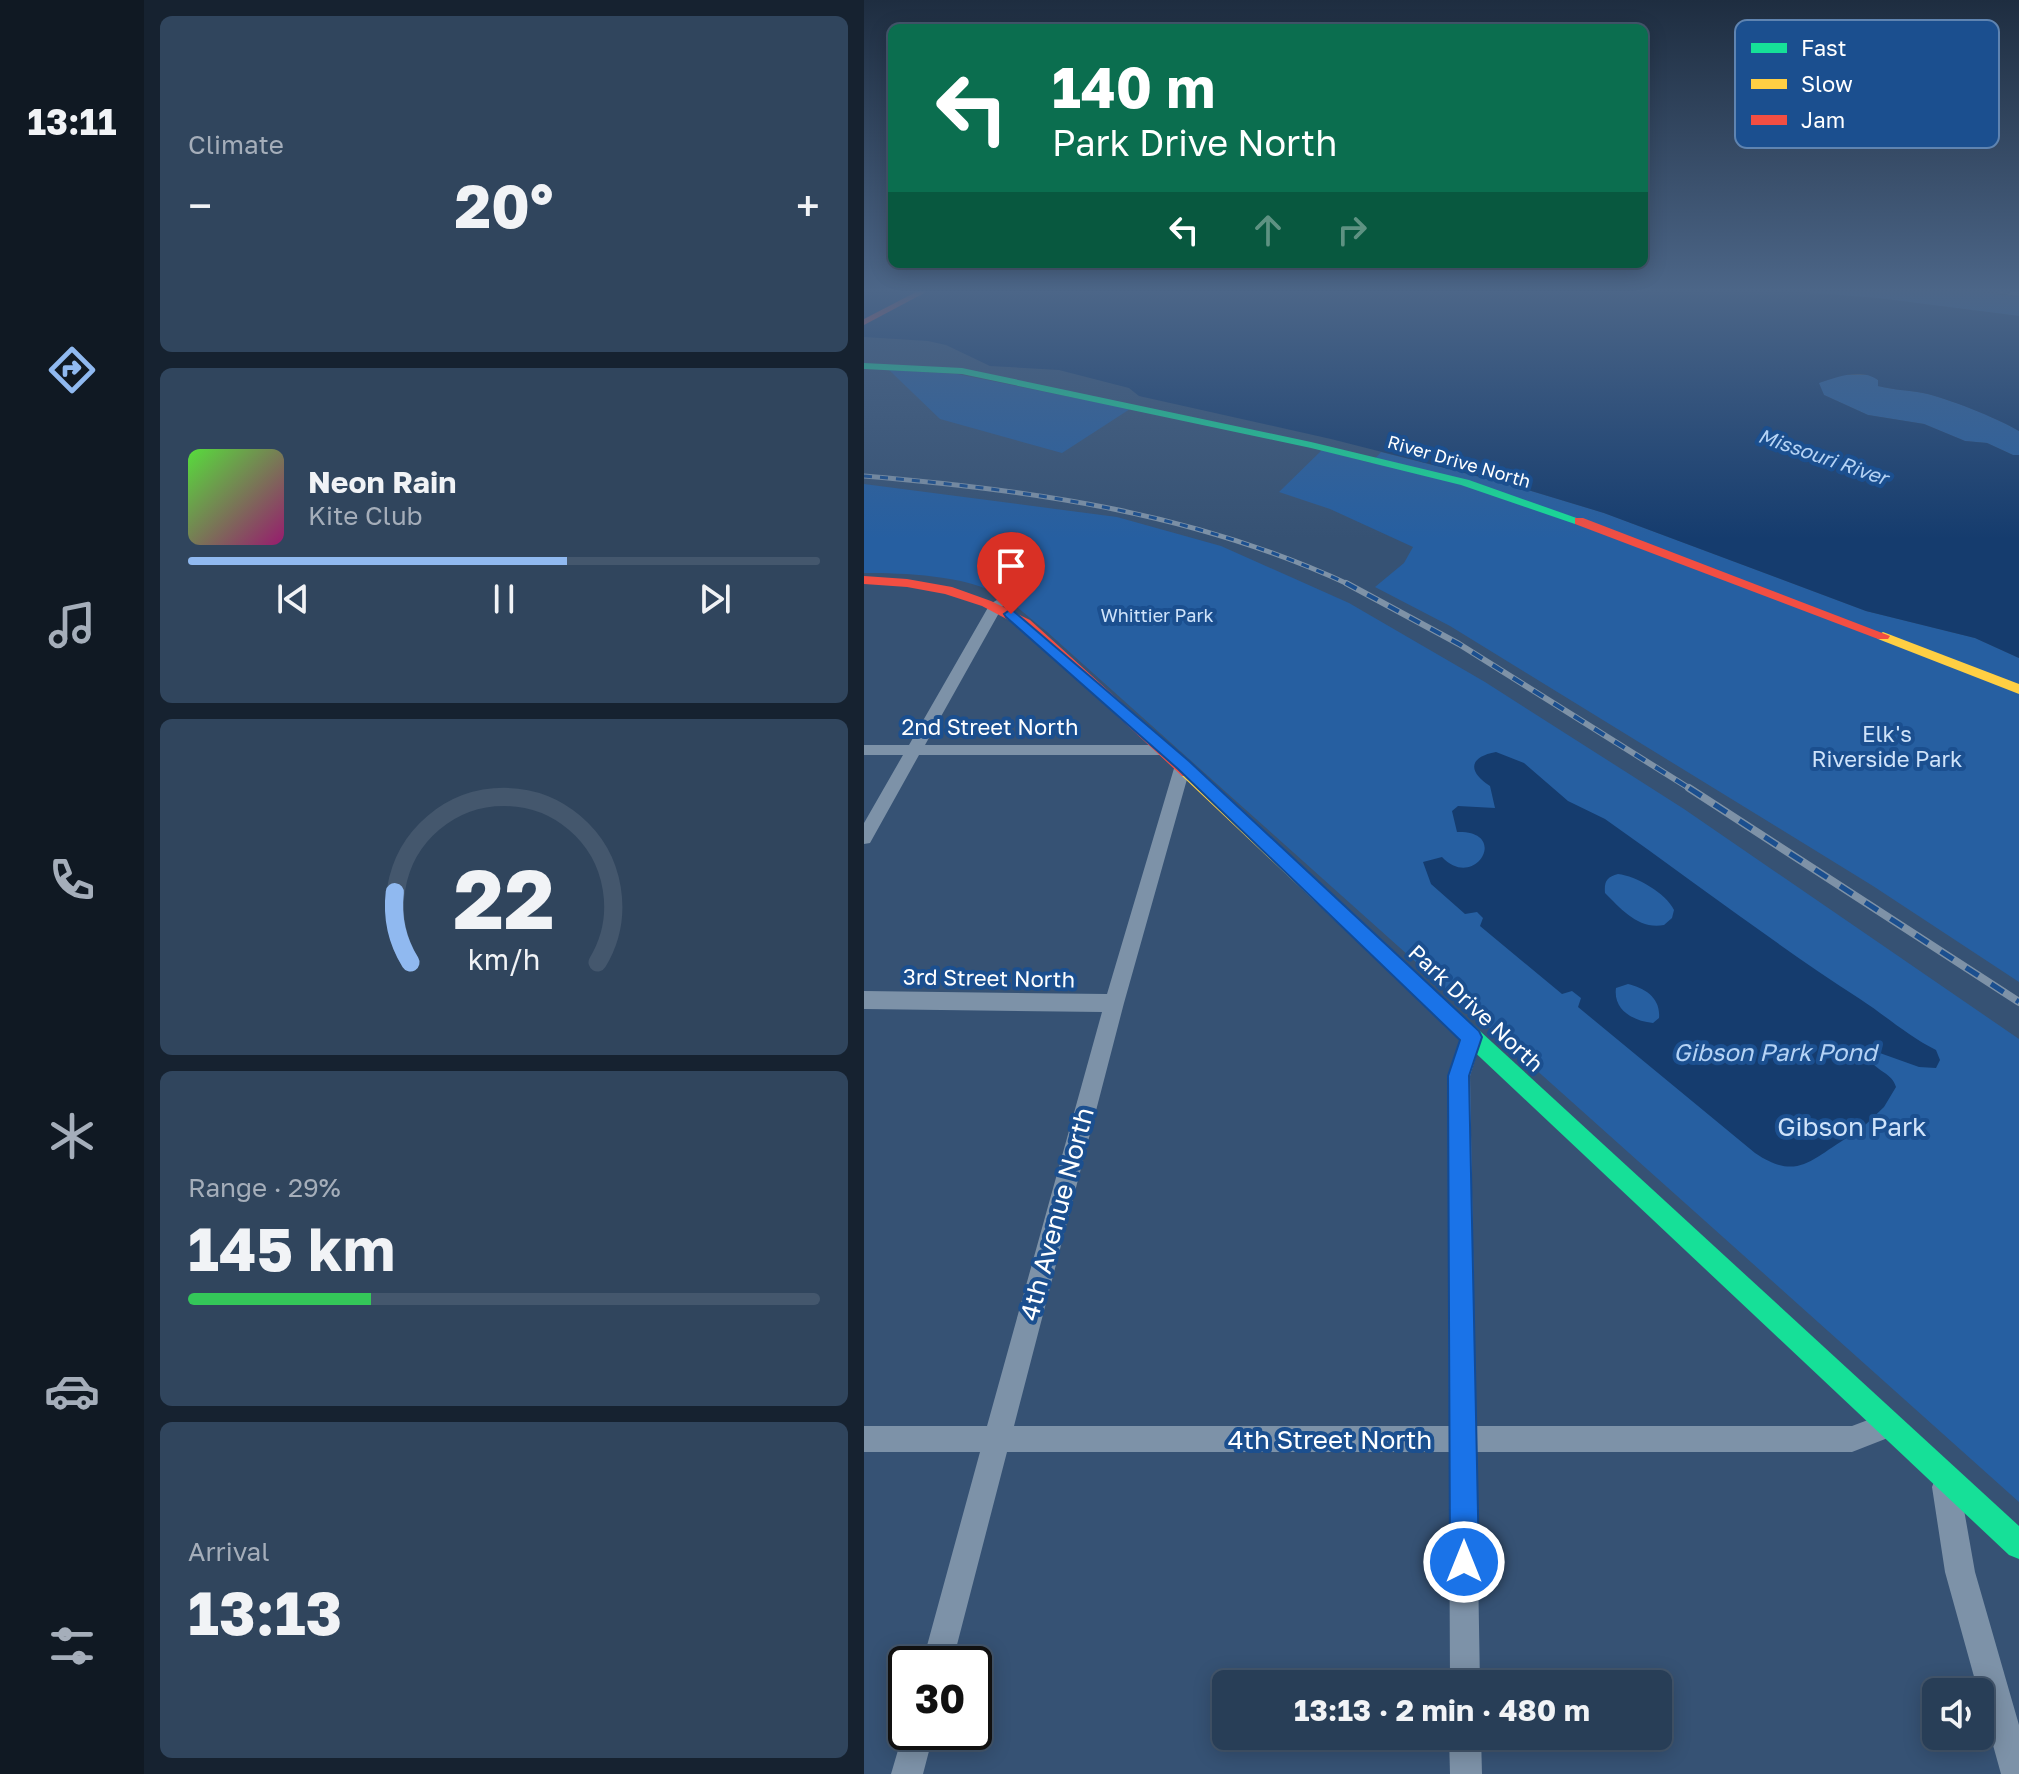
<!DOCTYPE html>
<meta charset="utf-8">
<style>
:root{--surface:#283e57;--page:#30455d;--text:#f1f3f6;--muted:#a5aeba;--line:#44576d;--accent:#90b9f0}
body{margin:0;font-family:"Golos Text",sans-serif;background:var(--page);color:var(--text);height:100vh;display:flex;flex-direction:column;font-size:30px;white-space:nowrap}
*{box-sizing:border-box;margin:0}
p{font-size:26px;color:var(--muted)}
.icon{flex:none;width:44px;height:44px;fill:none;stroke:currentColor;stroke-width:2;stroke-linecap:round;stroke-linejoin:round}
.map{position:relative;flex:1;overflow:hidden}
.sheet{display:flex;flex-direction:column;gap:16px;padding:16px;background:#162230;width:720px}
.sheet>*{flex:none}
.top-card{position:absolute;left:24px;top:24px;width:760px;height:244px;border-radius:12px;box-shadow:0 4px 20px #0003,0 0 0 2px var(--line);background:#0b6e4f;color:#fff;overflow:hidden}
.fabs{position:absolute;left:1058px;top:1678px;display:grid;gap:16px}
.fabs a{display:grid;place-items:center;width:72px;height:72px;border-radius:12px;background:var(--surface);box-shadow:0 4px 20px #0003,0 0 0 2px var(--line);font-size:40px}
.speed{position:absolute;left:24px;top:1646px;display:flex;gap:16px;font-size:40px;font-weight:700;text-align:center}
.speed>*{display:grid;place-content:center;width:104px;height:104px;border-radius:50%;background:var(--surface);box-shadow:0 4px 20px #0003,0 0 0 2px var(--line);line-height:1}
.speed .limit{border:4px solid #111;border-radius:12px;background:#fff;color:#111}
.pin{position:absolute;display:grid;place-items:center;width:68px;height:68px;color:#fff;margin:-82px -34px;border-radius:50% 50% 50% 0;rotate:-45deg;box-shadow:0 0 8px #0007}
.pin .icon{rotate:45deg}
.me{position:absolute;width:88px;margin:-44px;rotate:0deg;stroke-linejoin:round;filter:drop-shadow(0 0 6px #0008)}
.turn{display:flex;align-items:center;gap:28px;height:168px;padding:0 32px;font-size:36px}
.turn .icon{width:104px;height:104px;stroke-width:2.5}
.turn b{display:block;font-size:56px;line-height:68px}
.lanes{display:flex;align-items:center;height:76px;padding:0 32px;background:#0003;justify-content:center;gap:40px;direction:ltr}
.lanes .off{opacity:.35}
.big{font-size:60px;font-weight:700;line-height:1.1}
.sheet .widget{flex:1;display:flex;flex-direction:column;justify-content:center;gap:12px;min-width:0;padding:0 28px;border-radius:12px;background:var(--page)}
.sheet .dial{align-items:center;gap:0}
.dial svg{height:208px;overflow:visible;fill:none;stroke:var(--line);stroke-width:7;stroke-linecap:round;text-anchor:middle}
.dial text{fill:var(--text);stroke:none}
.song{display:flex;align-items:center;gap:24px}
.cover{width:96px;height:96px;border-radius:12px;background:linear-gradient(135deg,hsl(110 70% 55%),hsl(320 70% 35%))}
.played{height:8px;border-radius:4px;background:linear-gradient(90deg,var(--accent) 60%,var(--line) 60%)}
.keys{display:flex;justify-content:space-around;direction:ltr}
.heat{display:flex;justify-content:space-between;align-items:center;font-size:44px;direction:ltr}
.charge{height:12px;border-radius:6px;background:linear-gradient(90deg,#34c759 29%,var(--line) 0)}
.trip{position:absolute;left:348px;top:1670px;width:460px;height:80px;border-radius:12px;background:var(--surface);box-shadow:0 4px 20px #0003,0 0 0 2px var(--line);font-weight:700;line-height:80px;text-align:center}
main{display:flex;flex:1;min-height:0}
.dock{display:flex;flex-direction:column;width:144px;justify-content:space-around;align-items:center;background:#101923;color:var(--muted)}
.dock .icon{width:56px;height:56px}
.dock .on{color:var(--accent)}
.dock b{font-size:36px;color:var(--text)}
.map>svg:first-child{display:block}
.green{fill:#265fa1}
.water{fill:#153c6e;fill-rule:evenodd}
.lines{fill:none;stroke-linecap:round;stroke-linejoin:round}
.street{fill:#7d92a8;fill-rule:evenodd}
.fast{fill:#16e098;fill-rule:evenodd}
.slow{fill:#ffcf43;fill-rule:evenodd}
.jam{fill:#f24e42;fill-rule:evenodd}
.rail-far2-casing{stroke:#7e92a7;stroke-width:5}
.rail-far1-casing{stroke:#7e92a7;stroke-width:6}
.rail-casing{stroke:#7e92a7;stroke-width:8}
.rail-far2{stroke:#1b4f8f;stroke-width:3;stroke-dasharray:8;stroke-linecap:butt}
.rail-far1{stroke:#1b4f8f;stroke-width:4;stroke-dasharray:12;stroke-linecap:butt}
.rail{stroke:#1b4f8f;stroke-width:5;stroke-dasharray:15;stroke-linecap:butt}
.route{fill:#1a73e8;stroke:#114b97;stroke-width:2}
.labels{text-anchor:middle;stroke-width:8;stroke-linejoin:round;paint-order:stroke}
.far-street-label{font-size:18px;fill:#fff;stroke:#1b4f8f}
.far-park-label{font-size:18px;fill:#cfe3fa;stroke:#1b4f8f}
.far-water-label{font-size:20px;font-style:italic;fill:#b5d3f5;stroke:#1b4f8f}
.street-label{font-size:22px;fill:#fff;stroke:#1b4f8f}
.park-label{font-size:22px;fill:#cfe3fa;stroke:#1b4f8f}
.water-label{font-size:24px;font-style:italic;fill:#b5d3f5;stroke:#1b4f8f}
.near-park-label{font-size:26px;fill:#cfe3fa;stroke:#1b4f8f}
.near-street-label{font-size:26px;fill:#fff;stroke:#1b4f8f}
.key{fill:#1b4f8f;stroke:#5f84b1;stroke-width:2}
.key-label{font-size:22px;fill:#fff}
</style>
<main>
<nav class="dock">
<b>13:11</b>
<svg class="icon on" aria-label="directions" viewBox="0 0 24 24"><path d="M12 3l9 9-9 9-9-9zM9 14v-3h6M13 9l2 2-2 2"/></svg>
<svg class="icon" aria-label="music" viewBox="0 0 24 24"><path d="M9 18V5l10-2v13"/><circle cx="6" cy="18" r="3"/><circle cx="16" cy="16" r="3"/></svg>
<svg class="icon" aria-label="phone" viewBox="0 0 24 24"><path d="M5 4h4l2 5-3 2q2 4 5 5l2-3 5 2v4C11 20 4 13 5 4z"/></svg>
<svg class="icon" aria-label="climate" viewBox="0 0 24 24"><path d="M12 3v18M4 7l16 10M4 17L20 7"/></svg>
<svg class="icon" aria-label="car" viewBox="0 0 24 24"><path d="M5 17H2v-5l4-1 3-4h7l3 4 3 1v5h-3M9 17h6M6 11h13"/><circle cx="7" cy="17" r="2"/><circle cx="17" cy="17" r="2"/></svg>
<svg class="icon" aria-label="filters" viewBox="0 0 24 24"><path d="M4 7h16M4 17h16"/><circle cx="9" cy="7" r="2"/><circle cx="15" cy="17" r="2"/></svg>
</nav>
<section class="sheet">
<div class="widget"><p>Climate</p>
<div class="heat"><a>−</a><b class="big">20°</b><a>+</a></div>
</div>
<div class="widget">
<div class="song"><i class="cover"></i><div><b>Neon Rain</b><p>Kite Club</p></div></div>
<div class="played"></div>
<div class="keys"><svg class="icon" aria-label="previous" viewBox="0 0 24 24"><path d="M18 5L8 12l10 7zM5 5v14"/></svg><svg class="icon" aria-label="pause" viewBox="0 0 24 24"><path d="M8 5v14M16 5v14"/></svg><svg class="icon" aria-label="next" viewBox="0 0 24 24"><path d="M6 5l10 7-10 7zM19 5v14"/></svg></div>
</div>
<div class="widget dial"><svg viewBox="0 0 100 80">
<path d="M14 69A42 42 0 1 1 86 69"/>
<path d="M14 69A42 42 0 0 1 8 42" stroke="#90b9f0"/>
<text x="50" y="56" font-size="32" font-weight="700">22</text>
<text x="50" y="72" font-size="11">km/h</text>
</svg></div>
<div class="widget"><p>Range · 29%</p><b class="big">145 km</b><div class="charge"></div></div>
<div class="widget"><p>Arrival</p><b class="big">13:13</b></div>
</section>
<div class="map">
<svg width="1155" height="1774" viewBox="0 0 1155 1774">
<rect width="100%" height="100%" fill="#365274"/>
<g class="green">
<path d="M925 291H1101L1155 297V316L1013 298Z"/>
<path d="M25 370 93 374 266 409 198 453 76 419Z"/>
<path d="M978 375H1007L1014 380V386C1030 390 1044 390 1059 393 1084 398 1133 418 1155 431V455H1149L1123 443 1101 441 1060 424 1004 415 960 395 954 383Z"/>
<path d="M458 450 507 463 517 452 648 485 740 513 1002 611 1111 638 1155 658V982L1009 886 586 626 511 587 540 563 549 547 466 509 415 492Z"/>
<path d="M0 484 253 517 357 546 485 603 621 682 820 809 1155 1039V1502L182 631C167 620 153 605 137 596 102 575 40 573 0 573Z"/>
</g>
<g class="water">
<path d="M0 291H925L1013 298 1155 316V431C1133 418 1083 398 1059 393 1044 390 1029 390 1014 386V380C997 368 973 377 955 383L960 395 1004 415 1060 424 1101 441 1123 443 1149 455H1155V658L1111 638 1002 611 740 513 648 485 467 439 275 396 265 388 195 370 126 366 82 345 64 341 0 337Z"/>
<path d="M632 752 660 763 704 801 741 819C826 879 908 942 996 999 1022 1016 1044 1036 1072 1050L1076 1060 1072 1068 1055 1067 1013 1052 1007 1053 1006 1060C1014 1072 1028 1073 1032 1087L1020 1107 997 1129 992 1132 985 1129 983 1134 986 1136C947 1159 934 1182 891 1153L714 1007 717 998 708 991 698 994 616 926 619 918 613 912 601 914 567 884 559 862 578 857C611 892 647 830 593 832L588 811 594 806 631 808 626 786C604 772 604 757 632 752ZM754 874C772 876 802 893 810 910L808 918 800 925C775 930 757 909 741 893 740 881 743 877 754 874ZM764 984C781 988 797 998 795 1018L789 1023C769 1021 749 1010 752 988Z"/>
</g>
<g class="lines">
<g class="street">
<path d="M133 600 140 604 61 745H301L309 750 301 755H55L6 843 0 844V823L39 755H0V745H45L126 604Z"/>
<path d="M319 759 327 765 260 1003 150 1426H585L584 1076 601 1031 608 1028 615 1031 618 1037 606 1076 612 1426H988L1025 1412 1034 1416 1038 1425 1034 1434 988 1452H612L616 1684H586L585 1452H143L88 1664H58L116 1452H0V1426H123L238 1012 0 1009V991L243 994 311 765Z"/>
<path d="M1082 1473 1092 1477 1096 1487 1111 1572 1155 1725V1774H1137L1081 1572 1068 1487 1072 1477Z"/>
<path d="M42 1723V1732H70L59 1774H27Z"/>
<path d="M585 1736H617L618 1774H586Z"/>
</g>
<g class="fast">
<path d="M0 363 98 368 447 442 605 480 721 521 711 524 597 485 447 448 98 374 0 369Z"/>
<path d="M574 996 581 999 1155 1526V1559L1145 1555 567 1011 564 1005 567 999Z"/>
</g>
<g class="slow">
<path d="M1019 632 1155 684V694L1014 639 1012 636Z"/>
<path d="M324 766 330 768 581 999 584 1005 581 1011 574 1014 567 1011 318 776 316 772Z"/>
</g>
<g class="jam">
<path d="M54 291H64L0 325V319Z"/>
<path d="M711 518H719L1026 636 1024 639H1014L711 524Z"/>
<path d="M0 576 43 579 88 587 127 601 166 620 330 768 332 772 330 776H318L156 626 118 606 81 594 43 587 0 584Z"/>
</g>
<defs>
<g id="rail-far2">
<path d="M1138 291 1155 293"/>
<path d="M0 476C168 490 332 513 486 585"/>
</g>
<path id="rail-far1" d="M482 583 595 644 828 790"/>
<path id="rail" d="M825 788 1155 1002"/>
</defs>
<use href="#rail-far2" class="rail-far2-casing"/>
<use href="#rail-far1" class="rail-far1-casing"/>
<use href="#rail" class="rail-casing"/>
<use href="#rail-far2" class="rail-far2"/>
<use href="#rail-far1" class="rail-far1"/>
<use href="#rail" class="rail"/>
</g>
<linearGradient id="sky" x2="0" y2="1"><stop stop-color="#1e2d40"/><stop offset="0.54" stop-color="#4c6688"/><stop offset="1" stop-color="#4c6688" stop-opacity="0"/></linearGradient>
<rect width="1155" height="539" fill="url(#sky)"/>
<path class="route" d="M147 609 325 761 615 1031 618 1037 605 1076 615 1562 611 1573 600 1577 590 1573 586 1562 584 1076 596 1040 314 769 142 617 140 614Z"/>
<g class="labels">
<g class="far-street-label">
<text transform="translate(595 462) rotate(16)" y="6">River Drive North</text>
</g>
<g class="far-park-label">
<text x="293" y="622">Whittier Park</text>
</g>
<g class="far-water-label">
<text transform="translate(959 457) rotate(19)" y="7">Missouri River</text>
</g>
<g class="street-label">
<text x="126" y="735">2nd Street North</text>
<text transform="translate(125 978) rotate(1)" y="8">3rd Street North</text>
<text transform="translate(612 1008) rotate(43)" y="8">Park Drive North</text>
</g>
<g class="park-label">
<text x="1023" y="742">Elk's<tspan x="1023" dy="25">Riverside Park</tspan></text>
</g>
<g class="water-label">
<text x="911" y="1061">Gibson Park Pond</text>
</g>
<g class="near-park-label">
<text x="988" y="1136">Gibson Park</text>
</g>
<g class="near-street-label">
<text transform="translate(193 1214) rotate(-75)" y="9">4th Avenue North</text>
<text x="466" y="1449">4th Street North</text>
</g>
</g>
<rect x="871" y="20" width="264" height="128" rx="12" class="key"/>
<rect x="887" y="43" width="36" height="10" fill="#16e098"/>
<rect x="887" y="79" width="36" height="10" fill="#ffcf43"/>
<rect x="887" y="115" width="36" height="10" fill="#f24e42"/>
<g class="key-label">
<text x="937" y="56">Fast</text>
<text x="937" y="92">Slow</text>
<text x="937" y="128">Jam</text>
</g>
</svg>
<div class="fabs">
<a><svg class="icon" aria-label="sound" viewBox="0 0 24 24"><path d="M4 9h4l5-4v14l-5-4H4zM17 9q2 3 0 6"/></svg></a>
</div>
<div class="speed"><div class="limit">30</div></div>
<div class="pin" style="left:147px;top:614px;background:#d93025"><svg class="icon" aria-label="arrive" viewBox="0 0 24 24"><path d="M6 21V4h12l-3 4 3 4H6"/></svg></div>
<svg class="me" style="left:600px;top:1562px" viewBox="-20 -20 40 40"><circle r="17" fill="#1a73e8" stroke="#fff" stroke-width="3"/><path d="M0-11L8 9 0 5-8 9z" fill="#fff"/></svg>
<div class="trip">13:13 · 2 min · 480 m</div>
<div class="top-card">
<div class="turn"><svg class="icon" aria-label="left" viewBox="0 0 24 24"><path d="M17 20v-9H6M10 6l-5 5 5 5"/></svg><div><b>140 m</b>Park Drive North</div></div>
<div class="lanes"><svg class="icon" aria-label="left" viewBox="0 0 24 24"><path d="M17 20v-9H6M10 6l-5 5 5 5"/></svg><svg class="icon off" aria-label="ahead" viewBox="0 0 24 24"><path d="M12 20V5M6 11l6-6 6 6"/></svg><svg class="icon off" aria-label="right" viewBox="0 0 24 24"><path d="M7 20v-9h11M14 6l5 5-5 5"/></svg></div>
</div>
</div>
</main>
